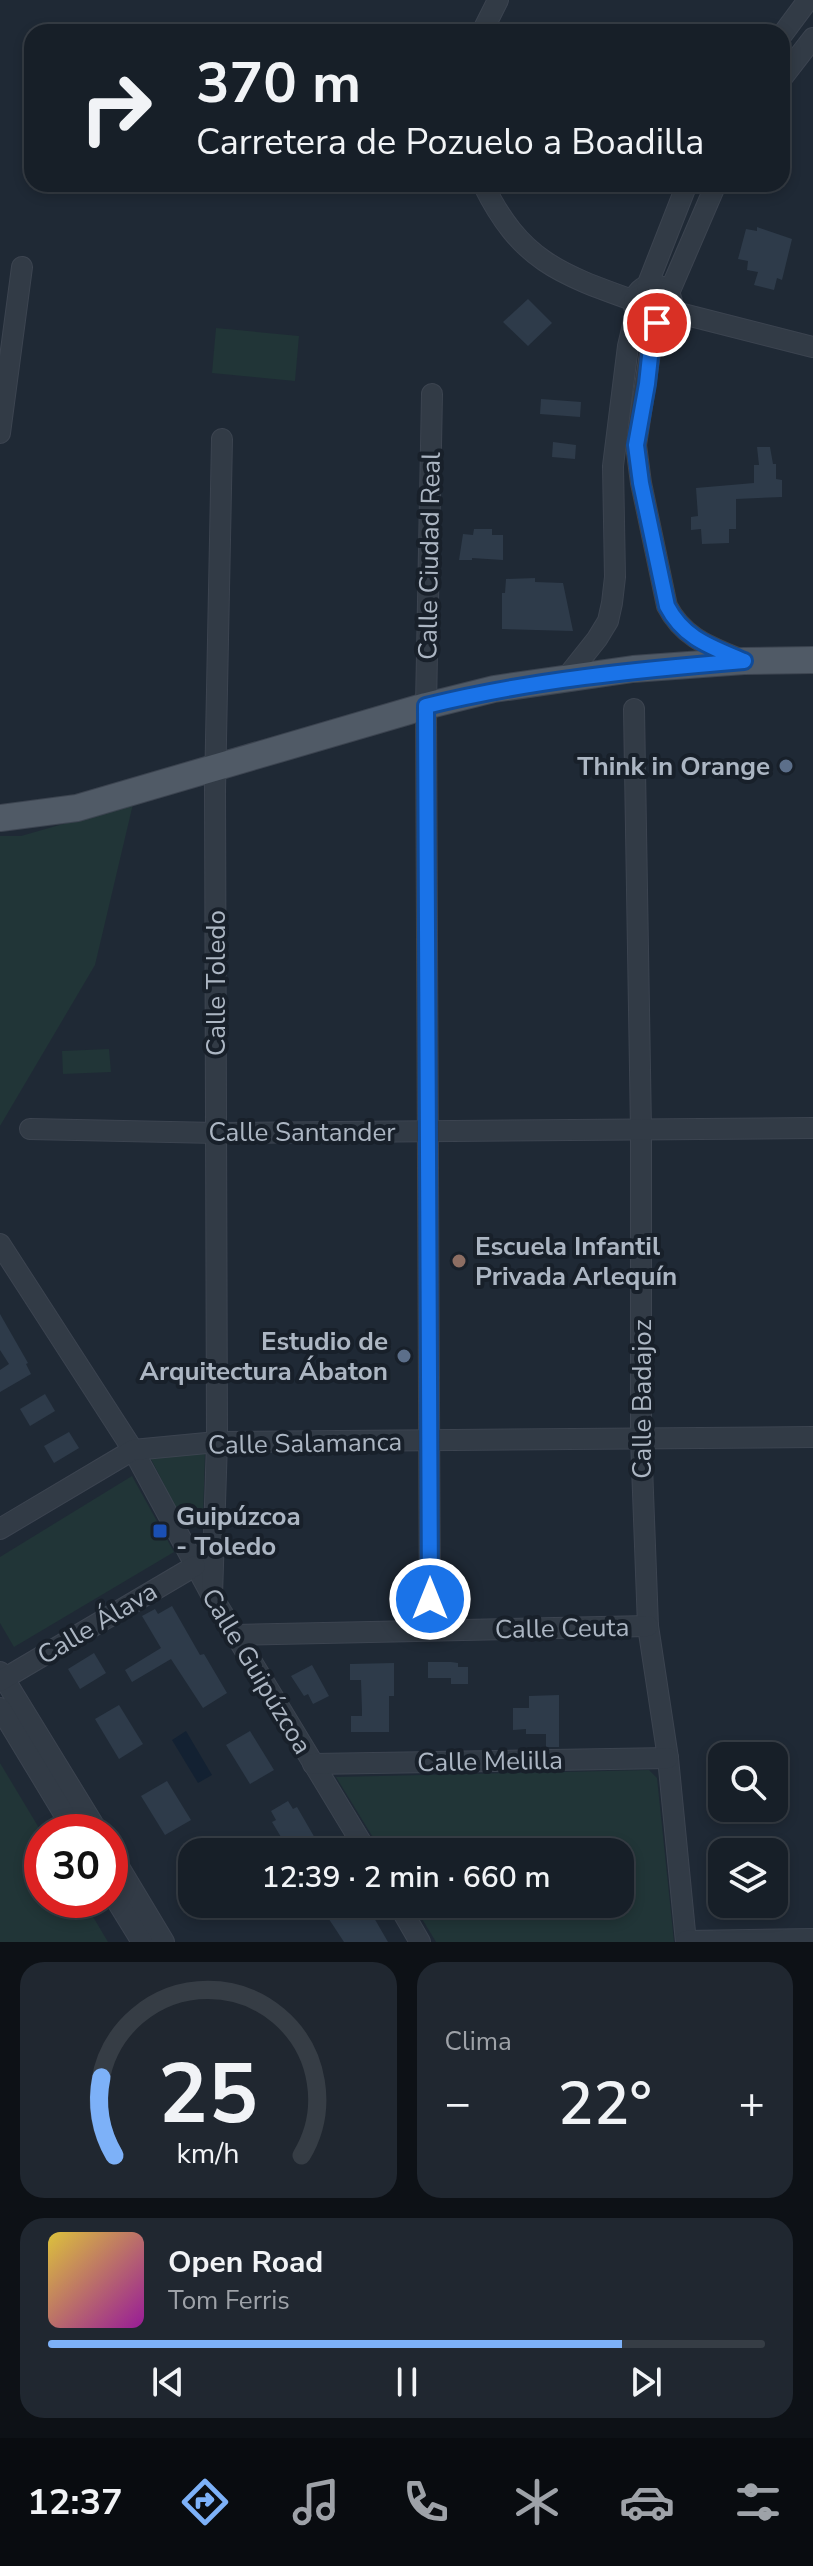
<!DOCTYPE html>
<html lang="es">
<meta charset="utf-8">
<style>
:root{--surface:#171f28;--page:#202730;--text:#f1f3f6;--muted:#9ea2a8;--line:#363d45;--accent:#7db1f8}
body{margin:0;font-family:"Nunito Sans",sans-serif;background:var(--page);color:var(--text);height:100vh;display:flex;flex-direction:column;font-size:30px;white-space:nowrap}
*{box-sizing:border-box;margin:0}
p{font-size:26px;color:var(--muted)}
.icon{flex:none;width:44px;height:44px;fill:none;stroke:currentColor;stroke-width:2;stroke-linecap:round;stroke-linejoin:round}
.map{position:relative;height:1942px;overflow:hidden}
.panel{display:flex;flex-direction:column;gap:20px;padding:20px;background:#0d1116;flex:1}
.panel>*{flex:none}
.hud{position:absolute;left:24px;top:24px;width:766px;height:168px;border-radius:24px;box-shadow:0 4px 12px #0003,0 0 0 2px var(--line);background:#171f28;color:var(--text);overflow:hidden}
.buttons{position:absolute;left:708px;top:1742px;display:grid;gap:16px}
.buttons a{display:grid;place-items:center;width:80px;height:80px;border-radius:16px;background:var(--surface);box-shadow:0 4px 12px #0003,0 0 0 2px var(--line);font-size:40px}
.speed{position:absolute;left:24px;top:1814px;display:flex;gap:16px;font-size:40px;font-weight:700;text-align:center}
.speed>*{display:grid;place-content:center;width:104px;height:104px;border-radius:50%;background:var(--surface);box-shadow:0 4px 12px #0003,0 0 0 2px var(--line);line-height:1}
.speed .limit{border:12px solid #d22;background:#fff;color:#111}
.pin{position:absolute;display:grid;place-items:center;width:68px;height:68px;color:#fff;margin:-34px;border:4px solid #fff;border-radius:50%;box-shadow:0 2px 8px #0007}
.me{position:absolute;width:88px;margin:-44px;rotate:0deg;stroke-linejoin:round;filter:drop-shadow(0 0 6px #0008)}
.turn{display:flex;align-items:center;gap:28px;height:168px;padding:0 40px;font-size:36px}
.turn .icon{width:104px;height:104px;stroke-width:2.5}
.turn b{display:block;font-size:56px;line-height:68px}
.big{font-size:60px;font-weight:600;line-height:1.1}
.panel .tile{flex:1;display:flex;flex-direction:column;justify-content:center;gap:12px;min-width:0;padding:0 28px;border-radius:24px;background:var(--page)}
.panel .dial{align-items:center;gap:0}
.dial svg{height:208px;overflow:visible;fill:none;stroke:var(--line);stroke-width:7;stroke-linecap:round;text-anchor:middle}
.dial text{fill:var(--text);stroke:none}
.song{display:flex;align-items:center;gap:24px}
.cover{width:96px;height:96px;border-radius:12px;background:linear-gradient(135deg,hsl(50 70% 55%),hsl(300 70% 35%))}
.played{height:8px;border-radius:4px;background:linear-gradient(90deg,var(--accent) 80%,var(--line) 80%)}
.keys{display:flex;justify-content:space-around;direction:ltr}
.heat{display:flex;justify-content:space-between;align-items:center;font-size:44px;direction:ltr}
.panel .tiles{flex:1;display:grid;gap:20px;grid-template-columns:1fr 1fr}
.tile:last-child{grid-column:span 2}
.trip{position:absolute;left:178px;top:1838px;width:456px;height:80px;border-radius:24px;background:var(--surface);box-shadow:0 4px 12px #0003,0 0 0 2px var(--line);font-weight:600;line-height:80px;text-align:center}
.menu{display:flex;height:128px;justify-content:space-around;align-items:center;background:#090c10;color:var(--muted)}
.menu .icon{width:56px;height:56px}
.menu .current{color:var(--accent)}
.menu b{font-size:36px;color:var(--text)}
.map>svg:first-child{display:block}
.green{fill:#213537}
.water{fill:#132132}
.building{fill:#2e3b4a}
.lines{fill:none;stroke-linecap:round;stroke-linejoin:round}
.minor-casing{stroke:#3c4450;stroke-width:22}
.major-casing{stroke:#3c4450;stroke-width:28}
.minor{stroke:#323b46;stroke-width:20}
.major{stroke:#505a66;stroke-width:26}
.route-casing{stroke:#114b97;stroke-width:20}
.route{stroke:#1a73e8;stroke-width:14}
.service-dot{fill:#5c6f8a;stroke:#18202a;stroke-width:3}
.education-dot{fill:#8d6e63;stroke:#18202a;stroke-width:3}
.transit-dot{fill:#1a4fb4;stroke:#18202a;stroke-width:3}
.labels{text-anchor:middle;stroke-width:8;stroke-linejoin:round;paint-order:stroke}
.street-label{font-size:26px;fill:#acb6c3;stroke:#18202a}
.poi-label{font-size:26px;font-weight:bold;fill:#acb6c3;stroke:#18202a;text-anchor:end}
</style>
<div class="map">
<svg width="813" height="1942" viewBox="0 0 813 1942">
<rect width="100%" height="100%" fill="#1f2935"/>
<g class="green">
<path d="M216 328 299 336 295 381 212 373Z"/>
<path d="M133 804 95 965 0 1126V836H21Z"/>
<path d="M109 1049 111 1072 63 1074 62 1051Z"/>
<path d="M205 1453 203 1518 201 1527 190 1528 183 1522 151 1459Z"/>
<path d="M132 1476 174 1552 14 1647 0 1623V1557Z"/>
<path d="M0 1763 42 1833V1900H83L108 1942H0Z"/>
<path d="M649 1770 657 1778 674 1942H436L413 1904H620V1852H382L336 1777Z"/>
</g>
<path class="water" d="M186 1731 212 1775 198 1783 172 1740Z"/>
<g class="building">
<path d="M757 227 792 239 782 280 777 278 774 290 754 285 758 272 747 270 748 261 738 259 746 229 757 231Z"/>
<path d="M528 299 552 323 528 346 503 322Z"/>
<path d="M541 399 581 402 580 417 540 414Z"/>
<path d="M553 442 576 445 575 459 552 457Z"/>
<path d="M757 447H770L773 464H776V479L782 480V497L736 499V529H729V543L702 544 701 529 691 530V517L698 516 696 488 754 483V465H759Z"/>
<path d="M474 529H492V535H503V560L472 558V560H459L463 534 473 535Z"/>
<path d="M535 578V582L563 583 573 631 502 629V593H505L506 579Z"/>
<path d="M0 1314 28 1363 26 1364 31 1374 0 1392V1370L9 1364 0 1350Z"/>
<path d="M45 1394 55 1411 30 1426 20 1409Z"/>
<path d="M69 1432 79 1448 54 1463 44 1446Z"/>
<path d="M172 1606 200 1655 204 1654 227 1693 203 1708 171 1659 132 1682 125 1670 161 1648 142 1616 155 1609 158 1614Z"/>
<path d="M94 1653 106 1673 80 1689 68 1669Z"/>
<path d="M428 1662H451L458 1663V1667H468V1684H451V1678H428Z"/>
<path d="M394 1663V1696H389V1732H351V1716H362V1710L361 1680H350V1664Z"/>
<path d="M312 1665 329 1696 313 1704 308 1694 304 1696 291 1676Z"/>
<path d="M559 1695V1747H546V1734H526V1729L513 1730V1708H529V1696Z"/>
<path d="M119 1705 143 1744 119 1759 95 1719Z"/>
<path d="M250 1731 274 1770 250 1784 226 1745Z"/>
<path d="M167 1781 191 1820 165 1835 141 1796Z"/>
<path d="M288 1801 293 1809 297 1807 323 1852H290L272 1822 276 1820 271 1811Z"/>
<path d="M319 1904H366L388 1942H344Z"/>
</g>
<g class="lines">
<defs>
<g id="minor">
<path d="M482 32 498 0"/>
<path d="M782 35 808 0"/>
<path d="M782 78 813 38"/>
<path d="M483 184C520 260 559 274 635 301"/>
<circle cx="653" cy="304" r="19"/>
<path d="M647 286 687 184"/>
<path d="M669 293 716 184"/>
<path d="M671 311 813 347"/>
<path d="M657 323 651 347 636 445 641 483 667 606C684 639 712 647 744 661"/>
<path d="M0 433 22 267"/>
<path d="M566 678 597 639 608 621 612 603 615 577 613 466 628 346 636 312"/>
<path d="M634 709 641 1130V1439L648 1626 668 1758 686 1942"/>
<path d="M30 1129 217 1133 813 1128"/>
<path d="M0 1244 133 1450 212 1596 367 1852"/>
<path d="M0 1529 133 1450 217 1442 813 1437"/>
<path d="M212 1596 217 1442 215 790 222 439"/>
<path d="M430 1630 426 706 432 394"/>
<path d="M235 1635 648 1626"/>
<path d="M0 1672 98 1832"/>
<path d="M0 1681 195 1566"/>
<path d="M0 1708 75 1832"/>
<path d="M313 1764 668 1758"/>
<path d="M110 1852 164 1942"/>
<path d="M110 1890 142 1942"/>
<path d="M398 1904 420 1942"/>
<path d="M686 1941 813 1939"/>
</g>
<path id="major" d="M0 818 77 808 426 706 494 689 633 669 744 661 813 660"/>
</defs>
<use href="#minor" class="minor-casing"/>
<use href="#major" class="major-casing"/>
<use href="#minor" class="minor"/>
<use href="#major" class="major"/>
</g>
<g class="lines">
<defs>
<path id="route" d="M430 1599 426 706C531 680 636 670 744 661 712 647 684 639 667 606L641 483 636 445 647 384 651 347 657 323"/>
</defs>
<use href="#route" class="route-casing"/>
<use href="#route" class="route"/>
</g>
<g class="service-dot">
<circle cx="786" cy="766" r="8"/>
<circle cx="404" cy="1356" r="8"/>
</g>
<circle class="education-dot" cx="459" cy="1261" r="8"/>
<rect class="transit-dot" x="152" y="1523" width="16" height="16" rx="4"/>
<g class="labels">
<g class="street-label">
<text transform="translate(429 556) rotate(-89)" y="9">Calle Ciudad Real</text>
<text transform="translate(216 983) rotate(-90)" y="9">Calle Toledo</text>
<text x="302" y="1141">Calle Santander</text>
<text transform="translate(642 1399) rotate(-90)" y="9">Calle Badajoz</text>
<text transform="translate(305 1443) rotate(-1)" y="9">Calle Salamanca</text>
<text transform="translate(97 1623) rotate(-31)" y="9">Calle Álava</text>
<text transform="translate(562 1628) rotate(-1)" y="9">Calle Ceuta</text>
<text transform="translate(257 1671) rotate(59)" y="9">Calle Guipúzcoa</text>
<text transform="translate(490 1761) rotate(-1)" y="9">Calle Melilla</text>
</g>
<g class="poi-label">
<text x="770" y="775">Think in Orange</text>
<text x="475" y="1255" text-anchor="start">Escuela Infantil<tspan x="475" dy="30">Privada Arlequín</tspan></text>
<text x="388" y="1350">Estudio de<tspan x="388" dy="30">Arquitectura Ábaton</tspan></text>
<text x="176" y="1525" text-anchor="start">Guipúzcoa<tspan x="176" dy="30">- Toledo</tspan></text>
</g>
</g>
</svg>
<div class="buttons">
<a><svg class="icon" aria-label="search" viewBox="0 0 24 24"><circle cx="10" cy="10" r="6"/><path d="M15 15l6 6"/></svg></a>
<a><svg class="icon" aria-label="layers" viewBox="0 0 24 24"><path d="M12 4l9 5-9 5-9-5zM3 14l9 5 9-5"/></svg></a>
</div>
<div class="speed"><div class="limit">30</div></div>
<div class="pin" style="left:657px;top:323px;background:#d93025"><svg class="icon" aria-label="arrive" viewBox="0 0 24 24"><path d="M6 21V4h12l-3 4 3 4H6"/></svg></div>
<svg class="me" style="left:430px;top:1599px" viewBox="-20 -20 40 40"><circle r="17" fill="#1a73e8" stroke="#fff" stroke-width="3"/><path d="M0-11L8 9 0 5-8 9z" fill="#fff"/></svg>
<div class="trip">12:39 · 2 min · 660 m</div>
<div class="hud">
<div class="turn"><svg class="icon" aria-label="right" viewBox="0 0 24 24"><path d="M7 20v-9h11M14 6l5 5-5 5"/></svg><div><b>370 m</b>Carretera de Pozuelo a Boadilla</div></div>
</div>
</div>
<section class="panel">
<div class="tiles">
<div class="tile dial"><svg viewBox="0 0 100 80">
<path d="M14 69A42 42 0 1 1 86 69"/>
<path d="M14 69A42 42 0 0 1 9 39" stroke="#7db1f8"/>
<text x="50" y="56" font-size="32" font-weight="700">25</text>
<text x="50" y="72" font-size="11">km/h</text>
</svg></div>
<div class="tile"><p>Clima</p>
<div class="heat"><a>−</a><b class="big">22°</b><a>+</a></div>
</div>
<div class="tile">
<div class="song"><i class="cover"></i><div><b>Open Road</b><p>Tom Ferris</p></div></div>
<div class="played"></div>
<div class="keys"><svg class="icon" aria-label="previous" viewBox="0 0 24 24"><path d="M18 5L8 12l10 7zM5 5v14"/></svg><svg class="icon" aria-label="pause" viewBox="0 0 24 24"><path d="M8 5v14M16 5v14"/></svg><svg class="icon" aria-label="next" viewBox="0 0 24 24"><path d="M6 5l10 7-10 7zM19 5v14"/></svg></div>
</div>
</div>
</section>
<nav class="menu">
<b>12:37</b>
<svg class="icon current" aria-label="directions" viewBox="0 0 24 24"><path d="M12 3l9 9-9 9-9-9zM9 14v-3h6M13 9l2 2-2 2"/></svg>
<svg class="icon" aria-label="music" viewBox="0 0 24 24"><path d="M9 18V5l10-2v13"/><circle cx="6" cy="18" r="3"/><circle cx="16" cy="16" r="3"/></svg>
<svg class="icon" aria-label="phone" viewBox="0 0 24 24"><path d="M5 4h4l2 5-3 2q2 4 5 5l2-3 5 2v4C11 20 4 13 5 4z"/></svg>
<svg class="icon" aria-label="climate" viewBox="0 0 24 24"><path d="M12 3v18M4 7l16 10M4 17L20 7"/></svg>
<svg class="icon" aria-label="car" viewBox="0 0 24 24"><path d="M5 17H2v-5l4-1 3-4h7l3 4 3 1v5h-3M9 17h6M6 11h13"/><circle cx="7" cy="17" r="2"/><circle cx="17" cy="17" r="2"/></svg>
<svg class="icon" aria-label="filters" viewBox="0 0 24 24"><path d="M4 7h16M4 17h16"/><circle cx="9" cy="7" r="2"/><circle cx="15" cy="17" r="2"/></svg>
</nav>
